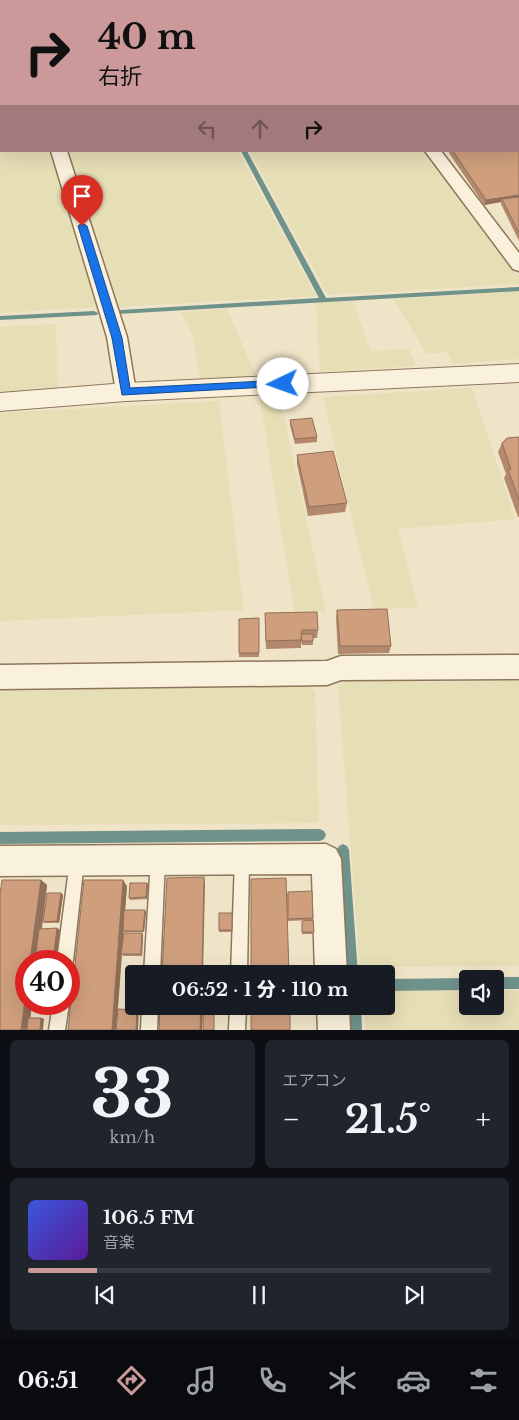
<!DOCTYPE html>
<html lang="ja">
<meta charset="utf-8">
<style>
:root{--surface:#171b24;--page:#20242c;--text:#f1f3f6;--muted:#9ea1a6;--line:#363941;--accent:#cc999b}
body{margin:0;font-family:"Libre Baskerville","Noto Sans JP",serif;background:var(--page);color:var(--text);height:100vh;display:flex;flex-direction:column;font-size:19px;white-space:nowrap}
*{box-sizing:border-box;margin:0}
p{font-size:16px;color:var(--muted)}
.icon{flex:none;width:28px;height:28px;fill:none;stroke:currentColor;stroke-width:2;stroke-linecap:round;stroke-linejoin:round}
.map{position:relative;height:1030px;overflow:hidden}
.panel{display:flex;flex-direction:column;gap:10px;padding:10px;background:#0d0f14;flex:1}
.panel>*{flex:none}
.banner{position:absolute;left:0px;top:0px;width:520px;height:152px;box-shadow:0 5px 20px #0002;background:#cc999b;color:#111;overflow:hidden}
.buttons{position:absolute;left:459px;top:970px;display:grid;gap:10px}
.buttons a{display:grid;place-items:center;width:45px;height:45px;border-radius:5px;background:var(--surface);box-shadow:0 5px 20px #0002;font-size:25px}
.speed{position:absolute;left:15px;top:950px;display:flex;gap:10px;font-size:25px;font-weight:700;text-align:center}
.speed>*{display:grid;place-content:center;width:65px;height:65px;border-radius:50%;background:var(--surface);box-shadow:0 5px 20px #0002;line-height:1}
.speed .limit{border:8px solid #d22;background:#fff;color:#111}
.pin{position:absolute;display:grid;place-items:center;width:42px;height:42px;color:#fff;margin:-51px -21px;border-radius:50% 50% 50% 0;rotate:-45deg;box-shadow:0 0 5px #0007}
.pin .icon{rotate:45deg}
.me{position:absolute;width:55px;margin:-28px;rotate:267deg;stroke-linejoin:round;filter:drop-shadow(0 0 4px #0008)}
.turn{display:flex;align-items:center;gap:18px;height:105px;padding:0 15px;font-size:22px}
.turn .icon{width:65px;height:65px;stroke-width:2.5}
.turn b{display:block;font-size:35px;line-height:42px}
.lanes{display:flex;align-items:center;height:48px;padding:0 15px;background:#0003;justify-content:center;gap:25px;direction:ltr}
.lanes .off{opacity:.35}
.big{font-size:38px;font-weight:800;line-height:1.1}
.panel .tile{flex:1;display:flex;flex-direction:column;justify-content:center;gap:8px;min-width:0;padding:0 18px;border-radius:8px;background:var(--page)}
.panel .dial{align-items:center;gap:0}
.dial b{font-size:65px;line-height:1}
.song{display:flex;align-items:center;gap:15px}
.cover{width:60px;height:60px;border-radius:8px;background:linear-gradient(135deg,hsl(230 70% 55%),hsl(270 70% 35%))}
.played{height:5px;border-radius:2px;background:linear-gradient(90deg,var(--accent) 15%,var(--line) 15%)}
.keys{display:flex;justify-content:space-around;direction:ltr}
.heat{display:flex;justify-content:space-between;align-items:center;font-size:28px;direction:ltr}
.panel .tiles{flex:1;display:grid;gap:10px;grid-template-columns:1fr 1fr}
.tile:last-child{grid-column:span 2}
.trip{position:absolute;left:125px;top:965px;width:270px;height:50px;border-radius:5px;background:var(--surface);box-shadow:0 5px 20px #0002;font-weight:800;line-height:50px;text-align:center}
.tabs{display:flex;height:80px;justify-content:space-around;align-items:center;background:#090b0e;color:var(--muted)}
.tabs .icon{width:35px;height:35px}
.tabs .selected{color:var(--accent)}
.tabs b{font-size:22px;color:var(--text)}
.map>svg:first-child{display:block}
.farmland{fill:#e6deb5}
.lines{fill:none;stroke-linecap:round;stroke-linejoin:round}
.stream{fill:#6f938a;fill-rule:evenodd}
.service-casing{stroke:#8d765c;stroke-width:3}
.minor-casing{stroke:#8d765c;stroke-width:3}
.tertiary-casing{stroke:#8d765c;stroke-width:2}
.service{fill:#faf1dc;fill-rule:evenodd}
.minor{fill:#faf1dc;fill-rule:evenodd}
.tertiary{fill:#faf1dc;fill-rule:evenodd}
.wall{fill:#b2896c}
.shaded-wall{fill:#916f58}
.building{fill:#cf9f7d;stroke:#916f58}
.route{fill:#1a73e8;stroke:#114b97}
</style>
<div class="map">
<svg width="519" height="1030" viewBox="0 0 519 1030">
<rect width="100%" height="100%" fill="#f0e4c8"/>
<g class="farmland">
<path d="M0 36 1 151H51L96 307 0 313Z"/>
<path d="M67 151H238L316 296 117 307Z"/>
<path d="M249 151H423L519 276V284L328 295Z"/>
<path d="M519 291V359L453 364 447 352 427 354 393 299Z"/>
<path d="M353 301 370 351 409 349 416 366 320 372 316 303Z"/>
<path d="M227 309 256 376 200 379 193 335 181 312Z"/>
<path d="M56 324 58 388 0 392V327Z"/>
<path d="M472 388 515 519 398 529 418 607 374 610 323 397Z"/>
<path d="M280 397 326 612 295 614 260 399Z"/>
<path d="M219 401 244 610 0 621V413Z"/>
<path d="M420 676 422 682 519 681V966L360 967 338 687 346 680Z"/>
<path d="M305 684 315 691 319 823 0 825V688Z"/>
<path d="M386 990 467 991 468 1006H495V991H519V1030H366L364 1006H386Z"/>
</g>
<g class="lines">
<g class="stream">
<rect x="160" y="0" width="4" height="1"/>
<rect x="455" y="0" width="5" height="1"/>
<path d="M241 151H247L326 298 517 287H519V291L118 314V310H121L319 298Z"/>
<path d="M94 311 98 313 97 315 0 320V316Z"/>
<path d="M320 829 324 831 326 835 324 839 320 841 0 844V832Z"/>
<path d="M343 844 347 846 349 850 358 974H346L337 850 339 846Z"/>
<path d="M495 977H519V989H495V979H491Z"/>
<path d="M468 978 470 979H468V990L386 991V979Z"/>
<path d="M349 1006H361L362 1030H350Z"/>
</g>
<defs>
<g id="service">
<path d="M158 853 163 855 165 860 160 974H144L151 860 153 855Z"/>
<path d="M242 853 247 855 249 860 247 974H231L235 860 237 855Z"/>
<path d="M77 854 82 856 84 861 73 961 69 967V961H57L70 861 72 856Z"/>
<path d="M69 1003V1004L65 1030H49L53 1004Z"/>
<path d="M142 1006H158L157 1030H141Z"/>
<path d="M230 1006H246L245 1030H229Z"/>
</g>
<g id="minor">
<path d="M6 0H19V1H7Z"/>
<path d="M307 0H320V1H308Z"/>
<path d="M457 0H471V1H458Z"/>
<path d="M51 151H67L127 337 136 392 133 397 126 399 119 397 116 392 107 337Z"/>
<path d="M425 151H441L519 253V271L513 269Z"/>
<path d="M519 655V679L341 680 327 685 0 689V665L327 661 341 656Z"/>
<path d="M326 844 336 849 341 859 347 974H315L312 874 0 876V846Z"/>
<path d="M317 1006H349L350 1030H318Z"/>
</g>
<path id="tertiary" d="M519 364V382L126 401 0 411V393L126 383Z"/>
</defs>
<use href="#service" class="service-casing"/>
<use href="#minor" class="minor-casing"/>
<use href="#tertiary" class="tertiary-casing"/>
<use href="#service" class="service"/>
<use href="#minor" class="minor"/>
<use href="#tertiary" class="tertiary"/>
</g>
<g class="wall">
<path d="M470 0H519V10V1H471Z"/>
<path d="M519 138V241L501 204V202L484 205 449 153V151H519Z"/>
<path d="M290 420 317 437V442L295 444 290 425Z"/>
<path d="M519 437V517H518L504 478 506 474 498 452 502 443Z"/>
<path d="M297 455 347 503 345 512 308 516 297 464Z"/>
<path d="M337 610 391 646 389 653 338 654 336 618Z"/>
<path d="M259 618V657H239V619Z"/>
<path d="M265 620 318 630 317 638H313V645H302L301 642V648L266 649Z"/>
<path d="M41 880 47 885 42 929 60 930 57 954H38L26 1004H42L41 1008H31L30 1018H41L44 1019 0 1030Z"/>
<path d="M147 883 148 885 147 899 130 900 129 898Z"/>
<path d="M127 886 125 910 146 912 144 932H124L123 931V943L142 933 143 934 142 956H123L122 954 118 1009 139 1010 68 1030Z"/>
<path d="M61 893 63 895 59 923H45L43 922Z"/>
<path d="M287 894 313 918V920L288 921Z"/>
<path d="M232 913V932H219V930Z"/>
<path d="M302 921 314 932 313 934H302Z"/>
<path d="M303 1006H319L320 1010 319 1011H303Z"/>
</g>
<g class="shaded-wall">
<path d="M519 195V200L502 199 501 202 484 205 486 200Z"/>
<path d="M204 877 205 883 203 974H202Z"/>
<path d="M41 880 47 885 38 953H36L38 954 37 961H30Z"/>
<path d="M123 880 127 886 116 1030H112Z"/>
<path d="M147 883 148 885 147 899 146 897Z"/>
<path d="M61 893 63 895 59 923 57 921Z"/>
<path d="M145 910 146 912 144 932 143 931Z"/>
<path d="M57 928 60 930 57 954 54 953Z"/>
<path d="M142 933 143 934 142 956 141 954Z"/>
<path d="M26 992V1004H32L29 1030H21Z"/>
<path d="M39 1004H42L41 1008 39 1007Z"/>
<path d="M201 1006H203L202 1030H200Z"/>
<path d="M137 1010H139L138 1030H136Z"/>
<path d="M41 1018 44 1019 43 1030H40Z"/>
</g>
<g class="building">
<path d="M476 0H501L503 1H477Z"/>
<path d="M508 0H519V5V1H509Z"/>
<path d="M519 138V195L486 200 453 151H519Z"/>
<path d="M519 197V233L502 199Z"/>
<path d="M312 418 317 437 295 439 290 420Z"/>
<path d="M519 437V500L508 469H511L502 443 507 438Z"/>
<path d="M333 451 347 503 309 507 297 455Z"/>
<path d="M387 609 391 646H340L337 610Z"/>
<path d="M317 612 318 630H302L301 640 266 641 265 613Z"/>
<path d="M259 618V653H239V619Z"/>
<path d="M301 634H313V641H302Z"/>
<path d="M204 877 202 974H162L167 878Z"/>
<path d="M286 878 289 974H251V879Z"/>
<path d="M2 880H41L30 961H26V992L21 1030H0V894Z"/>
<path d="M84 880H123L112 1030H68Z"/>
<path d="M130 883H147L146 897 129 898Z"/>
<path d="M312 891 313 918 288 919V892Z"/>
<path d="M47 893H61L57 921 43 922Z"/>
<path d="M124 910H145L143 931H123Z"/>
<rect x="219" y="913" width="13" height="17"/>
<path d="M313 920 314 932H302V921Z"/>
<path d="M57 928 54 953H36L39 929Z"/>
<path d="M124 933H142L141 954H121Z"/>
<path d="M31 1004H39V1007L30 1008Z"/>
<path d="M160 1006H201L200 1030H159Z"/>
<rect x="203" y="1006" width="11" height="24"/>
<rect x="218" y="1006" width="14" height="8"/>
<rect x="251" y="1006" width="39" height="24"/>
<path d="M303 1006H319L320 1010H303Z"/>
<path d="M118 1009 137 1010 136 1030H116Z"/>
<path d="M28 1018H41L40 1030H27Z"/>
</g>
<path class="route" d="M82 223 87 226 122 338 130 388 283 380 288 384 286 386 122 395 112 338 78 226Z"/>
</svg>
<div class="buttons">
<a><svg class="icon" aria-label="sound" viewBox="0 0 24 24"><path d="M4 9h4l5-4v14l-5-4H4zM17 9q2 3 0 6"/></svg></a>
</div>
<div class="speed"><div class="limit">40</div></div>
<div class="pin" style="left:82px;top:226px;background:#d93025"><svg class="icon" aria-label="arrive" viewBox="0 0 24 24"><path d="M6 21V4h12l-3 4 3 4H6"/></svg></div>
<svg class="me" style="left:283px;top:384px" viewBox="-20 -20 40 40"><circle r="19" fill="#fff"/><path d="M0-13L10 11 0 6-10 11z" fill="#1a73e8"/></svg>
<div class="trip">06:52 · 1 分 · 110 m</div>
<div class="banner">
<div class="turn"><svg class="icon" aria-label="right" viewBox="0 0 24 24"><path d="M7 20v-9h11M14 6l5 5-5 5"/></svg><div><b>40 m</b>右折</div></div>
<div class="lanes"><svg class="icon off" aria-label="left" viewBox="0 0 24 24"><path d="M17 20v-9H6M10 6l-5 5 5 5"/></svg><svg class="icon off" aria-label="ahead" viewBox="0 0 24 24"><path d="M12 20V5M6 11l6-6 6 6"/></svg><svg class="icon" aria-label="right" viewBox="0 0 24 24"><path d="M7 20v-9h11M14 6l5 5-5 5"/></svg></div>
</div>
</div>
<section class="panel">
<div class="tiles">
<div class="tile dial"><b>33</b><p>km/h</p></div>
<div class="tile"><p>エアコン</p>
<div class="heat"><a>−</a><b class="big">21.5°</b><a>+</a></div>
</div>
<div class="tile">
<div class="song"><i class="cover"></i><div><b>106.5 FM</b><p>音楽</p></div></div>
<div class="played"></div>
<div class="keys"><svg class="icon" aria-label="previous" viewBox="0 0 24 24"><path d="M18 5L8 12l10 7zM5 5v14"/></svg><svg class="icon" aria-label="pause" viewBox="0 0 24 24"><path d="M8 5v14M16 5v14"/></svg><svg class="icon" aria-label="next" viewBox="0 0 24 24"><path d="M6 5l10 7-10 7zM19 5v14"/></svg></div>
</div>
</div>
</section>
<nav class="tabs">
<b>06:51</b>
<svg class="icon selected" aria-label="directions" viewBox="0 0 24 24"><path d="M12 3l9 9-9 9-9-9zM9 14v-3h6M13 9l2 2-2 2"/></svg>
<svg class="icon" aria-label="music" viewBox="0 0 24 24"><path d="M9 18V5l10-2v13"/><circle cx="6" cy="18" r="3"/><circle cx="16" cy="16" r="3"/></svg>
<svg class="icon" aria-label="phone" viewBox="0 0 24 24"><path d="M5 4h4l2 5-3 2q2 4 5 5l2-3 5 2v4C11 20 4 13 5 4z"/></svg>
<svg class="icon" aria-label="climate" viewBox="0 0 24 24"><path d="M12 3v18M4 7l16 10M4 17L20 7"/></svg>
<svg class="icon" aria-label="car" viewBox="0 0 24 24"><path d="M5 17H2v-5l4-1 3-4h7l3 4 3 1v5h-3M9 17h6M6 11h13"/><circle cx="7" cy="17" r="2"/><circle cx="17" cy="17" r="2"/></svg>
<svg class="icon" aria-label="filters" viewBox="0 0 24 24"><path d="M4 7h16M4 17h16"/><circle cx="9" cy="7" r="2"/><circle cx="15" cy="17" r="2"/></svg>
</nav>
